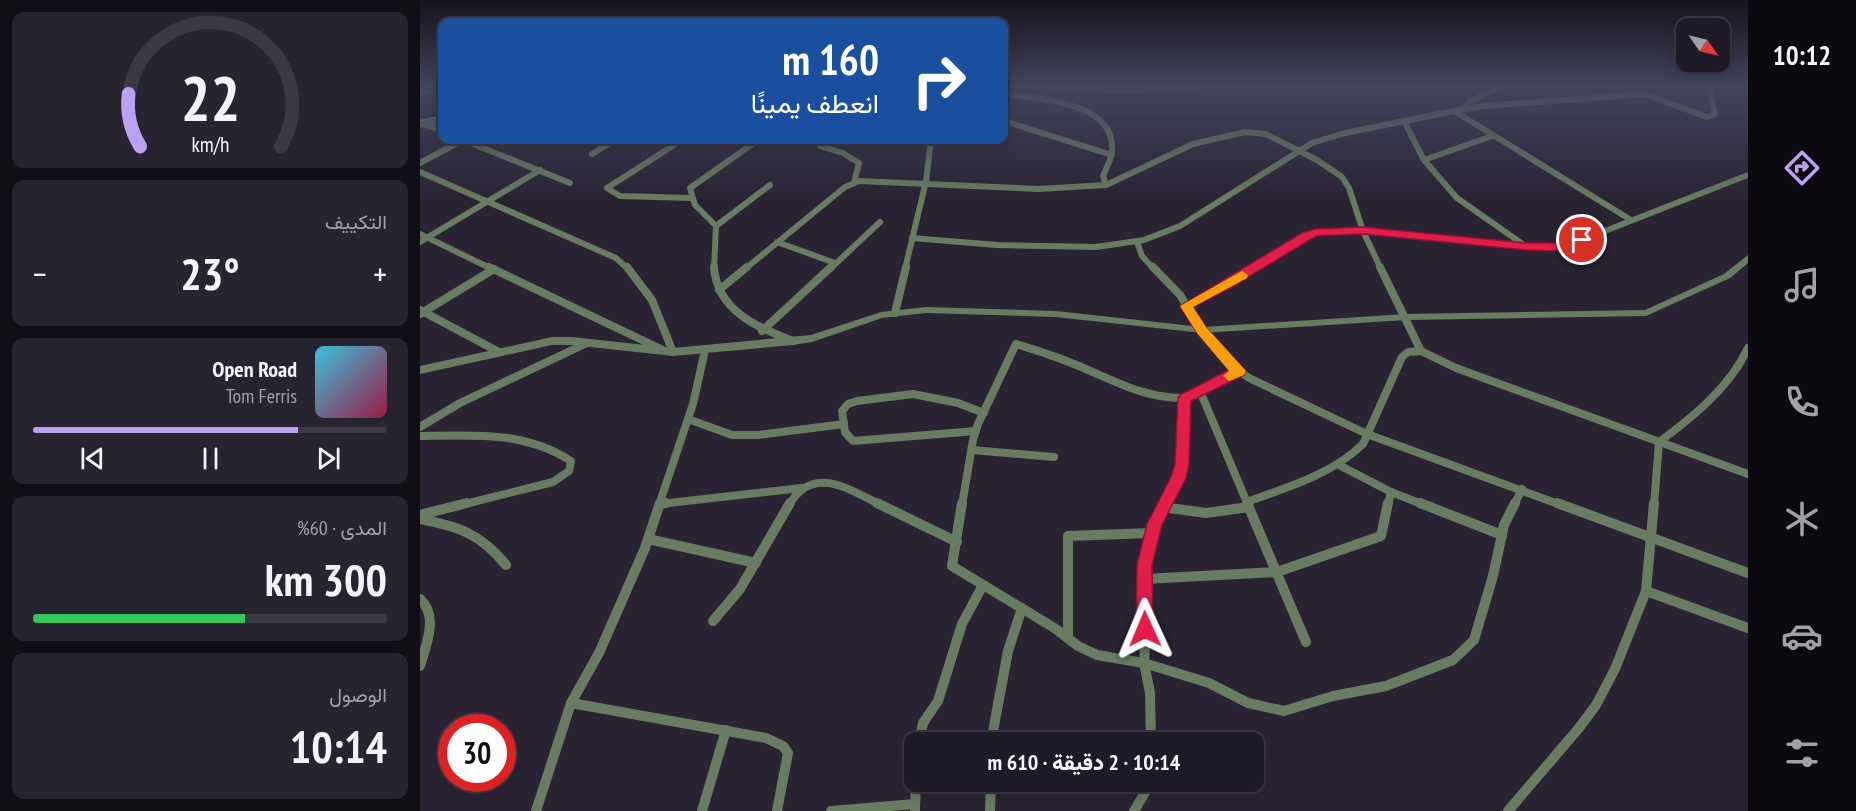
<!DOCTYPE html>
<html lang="ar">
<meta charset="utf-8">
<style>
:root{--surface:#1f1a27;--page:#27232f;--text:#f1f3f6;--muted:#a1a1a7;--line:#3c3844;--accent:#bca0f2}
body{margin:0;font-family:"PT Sans Narrow",Vazirmatn,sans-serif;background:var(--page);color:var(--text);direction:rtl;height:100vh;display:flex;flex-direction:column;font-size:22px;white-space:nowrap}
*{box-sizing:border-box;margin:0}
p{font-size:20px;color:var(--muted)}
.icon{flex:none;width:33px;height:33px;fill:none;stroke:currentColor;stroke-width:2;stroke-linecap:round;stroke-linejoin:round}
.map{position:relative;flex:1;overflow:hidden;direction:ltr}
.details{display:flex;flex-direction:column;gap:12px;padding:12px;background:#110e15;width:420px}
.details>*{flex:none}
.hud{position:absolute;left:18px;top:18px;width:570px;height:126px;border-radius:12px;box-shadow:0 3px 15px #0003,0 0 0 2px var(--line);direction:rtl;background:#1a4fa0;color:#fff;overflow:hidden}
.needle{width:39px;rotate:124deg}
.buttons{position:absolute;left:1256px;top:18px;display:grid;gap:12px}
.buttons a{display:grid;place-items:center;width:54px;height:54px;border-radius:12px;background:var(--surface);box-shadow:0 3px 15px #0003,0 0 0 2px var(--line);font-size:30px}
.speed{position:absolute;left:18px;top:714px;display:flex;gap:12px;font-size:30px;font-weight:700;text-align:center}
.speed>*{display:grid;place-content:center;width:78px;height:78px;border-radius:50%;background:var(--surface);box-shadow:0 3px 15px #0003,0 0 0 2px var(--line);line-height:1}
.speed .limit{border:9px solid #d22;background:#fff;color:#111}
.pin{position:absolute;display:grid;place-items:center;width:51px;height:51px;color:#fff;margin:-26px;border:3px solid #fff;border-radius:50%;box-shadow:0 2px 6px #0007}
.me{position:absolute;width:66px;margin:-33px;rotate:359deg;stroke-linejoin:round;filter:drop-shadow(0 0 4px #0008)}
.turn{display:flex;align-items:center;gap:21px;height:126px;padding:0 30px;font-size:27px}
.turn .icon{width:78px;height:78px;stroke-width:2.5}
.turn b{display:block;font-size:42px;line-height:51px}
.big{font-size:45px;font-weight:800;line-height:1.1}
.details .card{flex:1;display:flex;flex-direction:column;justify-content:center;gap:9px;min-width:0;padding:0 21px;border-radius:12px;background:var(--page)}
.details .dial{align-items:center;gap:0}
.dial svg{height:156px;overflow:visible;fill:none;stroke:var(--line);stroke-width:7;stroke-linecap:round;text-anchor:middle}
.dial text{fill:var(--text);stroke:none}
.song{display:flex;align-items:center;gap:18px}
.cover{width:72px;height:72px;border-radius:9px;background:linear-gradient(135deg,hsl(190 70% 55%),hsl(340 70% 35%))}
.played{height:6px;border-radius:3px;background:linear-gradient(90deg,var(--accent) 75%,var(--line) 75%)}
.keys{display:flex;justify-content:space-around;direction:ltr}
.heat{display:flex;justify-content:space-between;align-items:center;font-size:33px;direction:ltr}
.charge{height:9px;border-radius:4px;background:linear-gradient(90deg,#34c759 60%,var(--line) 0)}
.trip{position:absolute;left:484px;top:732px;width:360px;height:60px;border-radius:12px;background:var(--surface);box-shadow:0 3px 15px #0003,0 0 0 2px var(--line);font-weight:800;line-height:60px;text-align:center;direction:rtl}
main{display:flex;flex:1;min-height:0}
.dock{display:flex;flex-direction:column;width:108px;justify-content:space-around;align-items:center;background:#0c0a10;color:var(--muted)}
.dock .icon{width:42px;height:42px}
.dock .selected{color:var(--accent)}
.dock b{font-size:27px;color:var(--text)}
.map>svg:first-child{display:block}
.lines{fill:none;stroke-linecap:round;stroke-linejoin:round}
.minor-far2{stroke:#677c60;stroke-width:6}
.minor-far1{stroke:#677c60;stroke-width:8}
.minor{stroke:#677c60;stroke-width:10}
.tertiary{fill:#677c60;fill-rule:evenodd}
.rail{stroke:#8a8594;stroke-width:2}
.route{fill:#e11d48;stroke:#92132f;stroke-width:1.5}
.slow{fill:#f59e0b}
</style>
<main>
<nav class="dock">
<b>10:12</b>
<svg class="icon selected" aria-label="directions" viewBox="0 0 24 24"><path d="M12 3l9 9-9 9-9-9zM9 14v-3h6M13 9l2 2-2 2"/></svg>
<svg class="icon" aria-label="music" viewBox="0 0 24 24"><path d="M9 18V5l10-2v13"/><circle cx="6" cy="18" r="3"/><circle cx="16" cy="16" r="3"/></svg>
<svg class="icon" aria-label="phone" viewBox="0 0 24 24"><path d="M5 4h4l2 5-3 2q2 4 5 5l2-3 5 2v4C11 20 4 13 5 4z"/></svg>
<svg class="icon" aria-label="climate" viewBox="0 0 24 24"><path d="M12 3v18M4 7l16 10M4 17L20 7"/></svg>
<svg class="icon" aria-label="car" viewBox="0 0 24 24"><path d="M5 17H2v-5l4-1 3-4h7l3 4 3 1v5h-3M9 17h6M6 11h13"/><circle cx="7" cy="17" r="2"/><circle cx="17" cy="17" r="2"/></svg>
<svg class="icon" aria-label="filters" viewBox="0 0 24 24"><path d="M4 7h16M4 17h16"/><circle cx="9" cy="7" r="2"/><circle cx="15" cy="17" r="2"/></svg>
</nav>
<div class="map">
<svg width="1328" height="811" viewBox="0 0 1328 811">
<rect width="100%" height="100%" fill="#292334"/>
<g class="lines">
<g class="minor-far2">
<path d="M0 93 14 91 15 86"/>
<path d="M584 94C618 99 695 101 692 150 692 159 686 168 683 176L686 185"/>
<path d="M1045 108 1049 102 1081 86"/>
<path d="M584 121 692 155"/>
<path d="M984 121 1004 160"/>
<path d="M4 124 22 131"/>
<path d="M0 125 22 120"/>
<path d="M1072 136 1004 160 1037 198 1107 247"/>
<path d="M43 140 150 183"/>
<path d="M262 140 187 188 200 196 271 198"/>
<path d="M400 146 423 153 439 163 434 183"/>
<path d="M172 154 195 140"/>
<path d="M0 163 43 140"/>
<path d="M0 172 196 258 208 269"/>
<path d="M1211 220 1034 111 1063 106 1225 94 1287 117 1295 114 1289 86"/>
<path d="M296 226 350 185"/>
<path d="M0 234 72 269"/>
<path d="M492 238 577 245 676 247 724 240 760 226 892 143 925 133 1034 111"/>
<path d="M0 242 120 170"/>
<path d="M357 242 415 263"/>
<path d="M717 242 722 256 734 269"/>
<path d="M294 269 296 226 275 205 270 188 338 140"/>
<path d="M325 269 425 187 439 181 618 189 686 185 773 144 825 132 846 134 897 160 922 177 929 188 943 231 961 269"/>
<path d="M410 269 460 222"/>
<path d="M485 269 506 181 511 140"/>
</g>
<g class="minor-far1">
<path d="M69 267 243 350"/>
<path d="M207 267 232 300 253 352"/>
<path d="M294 267C297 311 337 327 373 341"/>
<path d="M733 267 760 295 782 330 812 366 829 378 947 434 1141 505"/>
<path d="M960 267 1001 351 1036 368 1328 474"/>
<path d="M299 290 327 267"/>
<path d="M0 310 79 352"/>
<path d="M475 313 486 267"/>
<path d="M0 314 74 269"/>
<path d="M342 331 411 267"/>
<path d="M780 391 828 505"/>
<path d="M764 398 819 371"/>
<path d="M268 419 312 435H338L424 424"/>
<path d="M0 427 40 403 167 343"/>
<path d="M556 431 433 441 425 432 422 411 428 404 437 401 493 394 538 403 564 413"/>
<path d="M0 436C53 435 105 431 151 461L149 471 133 482 41 505"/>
<path d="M552 450 634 457"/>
<path d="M919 465 971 492 1004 505"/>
<path d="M827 502C868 487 911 475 943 444L982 357 988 352 1001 351"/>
<path d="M240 504 381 488"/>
<path d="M239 505 273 404 285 350"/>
<path d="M369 505C393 464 428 489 461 505"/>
<path d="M542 505 553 440 558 424 596 344C615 350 635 356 654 364 689 378 724 399 764 398"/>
<path d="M745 505 758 478 762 464 764 398"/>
<path d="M968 505 971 492"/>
<path d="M1094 505 1102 489"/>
<path d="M1234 505 1239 442C1273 417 1310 387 1328 348"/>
</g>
<g class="minor">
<path d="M457 503 537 542"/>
<path d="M542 503 532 566 636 629 658 646 677 655 724 663C727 631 720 596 724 565 727 544 736 522 745 503"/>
<path d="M827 503 886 642"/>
<path d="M1000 503 1082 535"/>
<path d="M1137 503 1328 573"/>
<path d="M240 504 246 503"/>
<path d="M742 507 786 513 829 507"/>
<path d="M0 515 47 503"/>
<path d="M0 519C39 527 60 533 86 565"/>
<path d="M228 539 336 563"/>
<path d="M724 579 857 572 961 536 968 503"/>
<path d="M1226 591 1328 628"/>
<path d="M0 599C19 616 6 645 0 666"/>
<path d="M293 621 320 589 370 503"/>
<path d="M648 638V536L732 533"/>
<path d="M151 703 346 738 363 746 368 753 357 811"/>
<path d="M499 742 503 723 518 701 542 624 563 585"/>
<path d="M571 742 588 651 602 608"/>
<path d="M731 742 730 693 724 663 789 683 828 703 864 711 913 696 966 686 1033 660 1054 640 1073 576 1084 525 1095 503"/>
<path d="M116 811 151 703 179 653 225 548 240 503"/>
<path d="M282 811 306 730"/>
<path d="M411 811 495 804"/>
<path d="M495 811 496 782"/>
<path d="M570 811 571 782"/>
<path d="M714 811 726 791 727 782"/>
<path d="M1088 811 1159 728 1176 705 1195 669 1226 591 1234 503"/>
</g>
<g class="tertiary">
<path d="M1325 173H1328V178L1165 242 1134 250H1107L943 234H908L888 238 809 287 769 308H763L761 306 763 304 803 283 882 234 908 228H943L1107 244H1134L1159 238Z"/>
<path d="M1328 255V263L1310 278 1226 316 986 320 782 333 636 317 506 313 462 318 392 342 373 345 253 356 152 345H132L0 374V366L132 337H152L253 348 391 335 461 312 506 307 636 311 782 327 986 314 1225 310 1304 274Z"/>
</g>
<g class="rail">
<path d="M598 86 702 92 807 86"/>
<path d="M0 121 22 116"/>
</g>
</g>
<linearGradient id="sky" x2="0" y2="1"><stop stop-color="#17131d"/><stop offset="0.43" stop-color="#43455c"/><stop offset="1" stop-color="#43455c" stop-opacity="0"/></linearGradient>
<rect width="1328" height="200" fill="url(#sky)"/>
<path class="route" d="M943 227 1107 243H1134L1162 236 1168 240 1166 242 1134 251 1107 250 943 234 896 236 810 288 773 307 786 327 826 371 824 375 771 401 769 464 766 478 742 525 732 565 733 629 731 635 725 637 719 635 716 629 717 565 727 524 751 477 755 464 758 398 760 395 809 370 777 333 760 306 882 233 895 229Z"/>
<path class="slow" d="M822 271 828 275 827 278 773 307 786 327 826 371 824 375 809 381 803 376 809 371 777 333 760 306Z"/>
</svg>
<div class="buttons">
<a><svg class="needle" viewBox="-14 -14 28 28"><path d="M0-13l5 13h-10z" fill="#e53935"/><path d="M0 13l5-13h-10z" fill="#a1a1a7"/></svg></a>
</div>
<div class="speed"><div class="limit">30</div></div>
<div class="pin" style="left:1162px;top:240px;background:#d93025"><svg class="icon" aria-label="arrive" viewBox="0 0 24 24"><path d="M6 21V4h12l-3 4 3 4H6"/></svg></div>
<svg class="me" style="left:725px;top:629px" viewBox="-20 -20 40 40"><path d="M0-17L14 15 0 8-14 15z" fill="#e11d48" stroke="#fff" stroke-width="4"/></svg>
<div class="trip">10:14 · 2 دقيقة · 610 m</div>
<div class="hud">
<div class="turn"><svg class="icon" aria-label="right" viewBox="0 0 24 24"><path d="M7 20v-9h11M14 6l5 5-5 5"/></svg><div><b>160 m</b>انعطف يمينًا</div></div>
</div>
</div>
<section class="details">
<div class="card dial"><svg viewBox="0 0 100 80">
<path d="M14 69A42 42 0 1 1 86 69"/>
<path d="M14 69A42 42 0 0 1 8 42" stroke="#bca0f2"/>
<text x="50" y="56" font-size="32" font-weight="700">22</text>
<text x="50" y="72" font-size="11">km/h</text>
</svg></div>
<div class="card"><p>التكييف</p>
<div class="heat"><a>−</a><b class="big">23°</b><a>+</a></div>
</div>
<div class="card">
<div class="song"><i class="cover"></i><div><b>Open Road</b><p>Tom Ferris</p></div></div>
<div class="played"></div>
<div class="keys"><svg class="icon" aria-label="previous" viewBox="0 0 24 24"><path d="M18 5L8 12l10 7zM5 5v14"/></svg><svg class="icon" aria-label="pause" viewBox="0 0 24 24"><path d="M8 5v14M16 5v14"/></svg><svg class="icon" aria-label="next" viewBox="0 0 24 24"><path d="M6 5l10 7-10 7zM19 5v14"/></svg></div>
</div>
<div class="card"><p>المدى · 60%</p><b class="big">300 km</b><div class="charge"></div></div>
<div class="card"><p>الوصول</p><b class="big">10:14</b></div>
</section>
</main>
